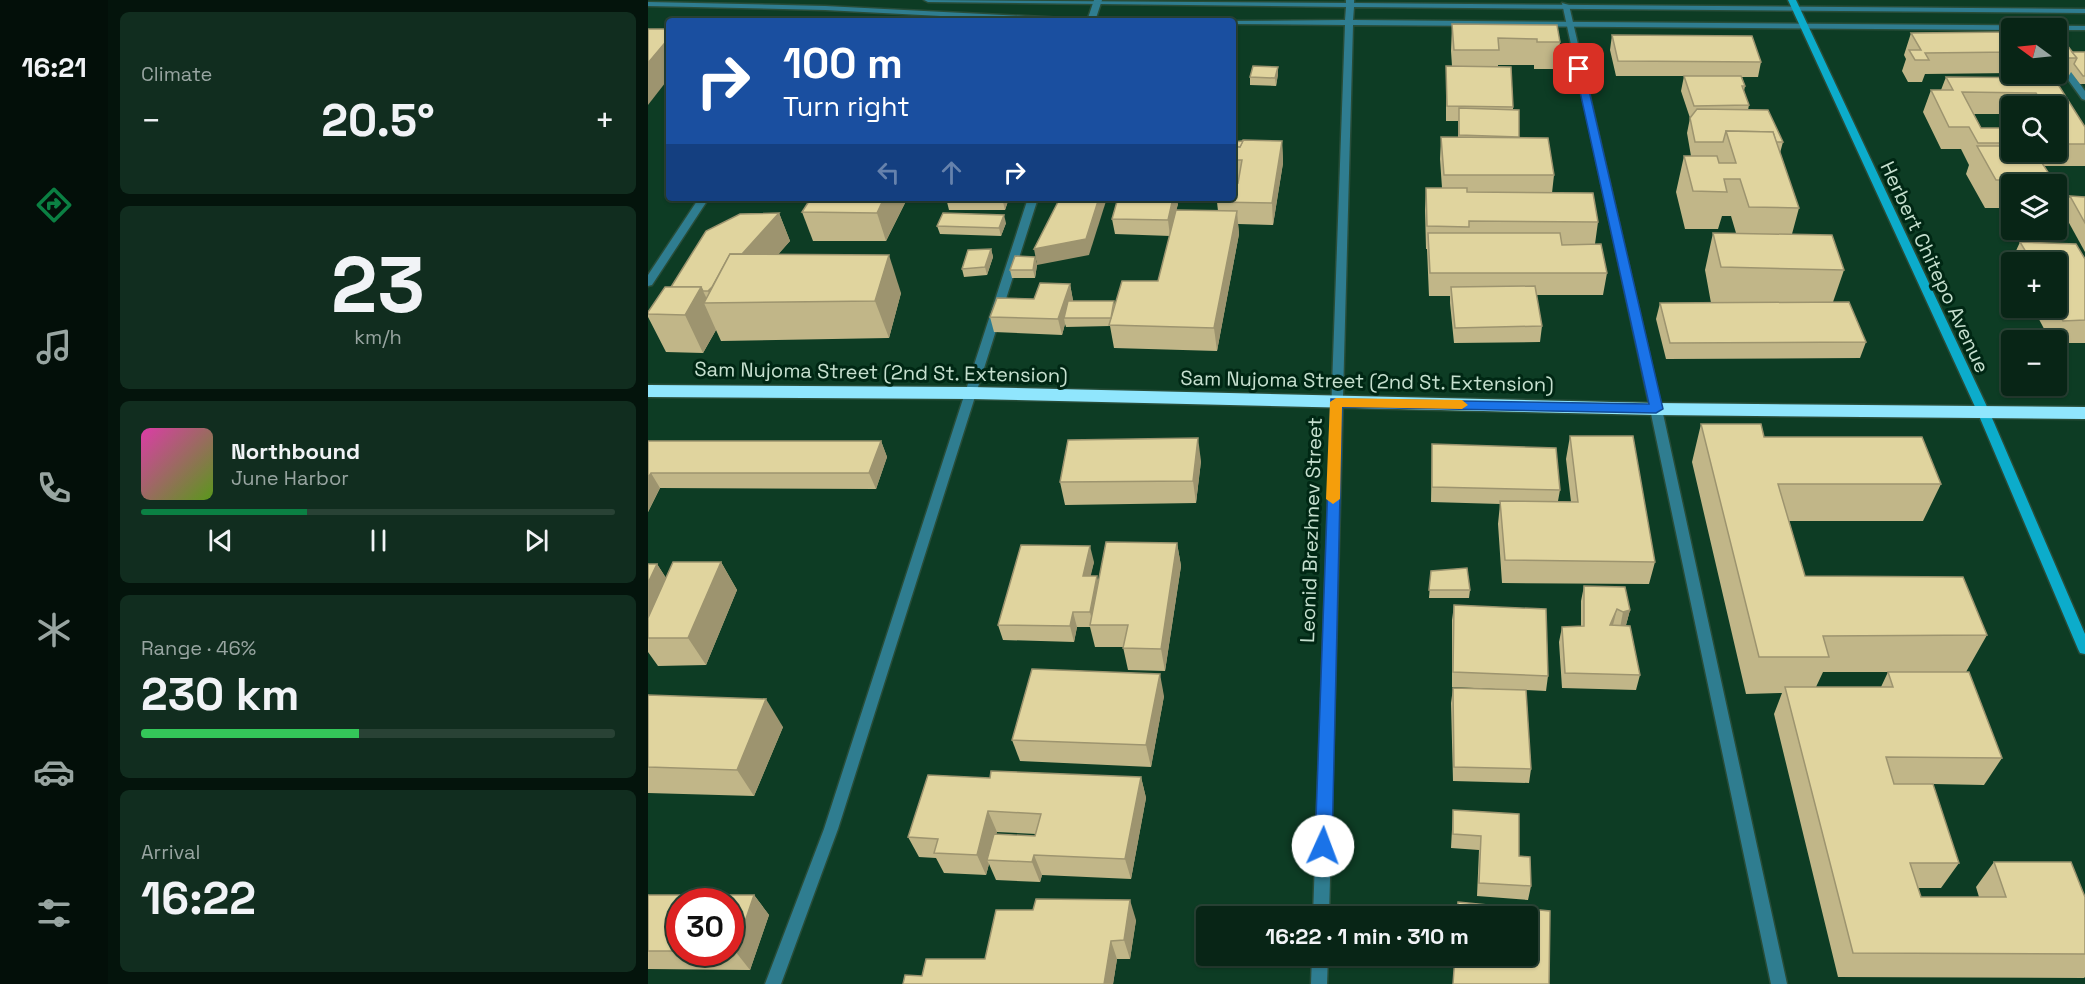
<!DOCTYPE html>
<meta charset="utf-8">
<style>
:root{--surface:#082516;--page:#112d1f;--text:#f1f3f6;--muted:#98a5a1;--line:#294235;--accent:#0b8043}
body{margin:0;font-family:"Space Grotesk",sans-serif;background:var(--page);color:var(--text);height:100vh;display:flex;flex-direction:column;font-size:22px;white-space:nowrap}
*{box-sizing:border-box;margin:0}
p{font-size:20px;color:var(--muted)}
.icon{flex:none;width:33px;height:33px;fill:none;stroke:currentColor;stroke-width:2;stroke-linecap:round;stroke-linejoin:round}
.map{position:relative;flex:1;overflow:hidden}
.sheet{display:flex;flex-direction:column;gap:12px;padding:12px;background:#04140c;width:540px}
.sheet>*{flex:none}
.hud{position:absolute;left:18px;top:18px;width:570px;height:183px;border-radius:6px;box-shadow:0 2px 4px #0004,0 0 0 2px var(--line);background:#1a4fa0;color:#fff;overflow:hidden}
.needle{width:39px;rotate:285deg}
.tools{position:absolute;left:1353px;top:18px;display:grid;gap:12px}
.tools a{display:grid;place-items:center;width:66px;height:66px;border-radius:6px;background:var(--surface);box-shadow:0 2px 4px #0004,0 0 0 2px var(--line);font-size:30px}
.speed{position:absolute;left:18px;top:888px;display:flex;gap:12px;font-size:30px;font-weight:700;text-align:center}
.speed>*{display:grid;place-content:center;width:78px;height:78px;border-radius:50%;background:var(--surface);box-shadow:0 2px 4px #0004,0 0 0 2px var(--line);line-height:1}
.speed .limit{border:9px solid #d22;background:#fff;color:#111}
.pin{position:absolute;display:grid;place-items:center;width:51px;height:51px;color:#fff;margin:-26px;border-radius:12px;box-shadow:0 3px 9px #0006}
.me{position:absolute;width:66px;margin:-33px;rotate:2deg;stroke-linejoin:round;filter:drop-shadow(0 0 4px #0008)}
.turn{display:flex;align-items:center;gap:21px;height:126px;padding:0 18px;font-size:27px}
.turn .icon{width:78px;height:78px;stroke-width:2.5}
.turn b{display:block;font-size:42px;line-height:51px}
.lanes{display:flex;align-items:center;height:57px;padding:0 18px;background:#0003;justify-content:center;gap:30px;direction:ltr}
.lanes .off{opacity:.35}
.big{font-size:45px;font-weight:700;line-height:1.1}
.sheet .widget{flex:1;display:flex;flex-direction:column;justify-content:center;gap:9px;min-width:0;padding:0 21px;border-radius:9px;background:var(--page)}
.sheet .dial{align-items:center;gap:0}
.dial b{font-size:78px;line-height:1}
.song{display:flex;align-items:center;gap:18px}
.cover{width:72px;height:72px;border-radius:9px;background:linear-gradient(135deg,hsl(320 70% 55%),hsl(90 70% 35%))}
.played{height:6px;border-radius:3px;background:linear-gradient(90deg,var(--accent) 35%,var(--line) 35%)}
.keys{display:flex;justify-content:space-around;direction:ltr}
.heat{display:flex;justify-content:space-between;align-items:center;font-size:33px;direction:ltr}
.charge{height:9px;border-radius:4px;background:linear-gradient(90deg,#34c759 46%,var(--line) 0)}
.trip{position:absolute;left:548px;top:906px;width:342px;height:60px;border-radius:6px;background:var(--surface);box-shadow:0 2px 4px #0004,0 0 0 2px var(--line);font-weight:700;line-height:60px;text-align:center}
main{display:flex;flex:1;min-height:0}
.dock{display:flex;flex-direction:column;width:108px;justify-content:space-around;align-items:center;background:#030f09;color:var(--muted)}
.dock .icon{width:42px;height:42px}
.dock .selected{color:var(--accent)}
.dock b{font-size:27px;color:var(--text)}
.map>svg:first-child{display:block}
.built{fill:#0d3c24;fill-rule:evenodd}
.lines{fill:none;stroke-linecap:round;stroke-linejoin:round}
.lane-casing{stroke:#284d39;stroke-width:3}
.street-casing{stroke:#284d39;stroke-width:3}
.secondary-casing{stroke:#284d39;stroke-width:3}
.highway-casing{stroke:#284d39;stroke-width:3}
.lane{fill:#2f7d90;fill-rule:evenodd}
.street{fill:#2f7d90;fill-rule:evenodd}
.secondary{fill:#0caccb;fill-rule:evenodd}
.highway{fill:#90e6fd;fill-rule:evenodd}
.wall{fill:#c1b688;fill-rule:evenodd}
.shaded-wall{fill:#9d946f}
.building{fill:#e0d49e;stroke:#9d946f;stroke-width:1.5}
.route{fill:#1a73e8;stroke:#114b97;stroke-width:1.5}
.slow{fill:#f59e0b}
.labels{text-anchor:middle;stroke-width:6;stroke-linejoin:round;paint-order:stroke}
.street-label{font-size:20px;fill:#c6e0cf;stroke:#002714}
</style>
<main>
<nav class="dock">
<b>16:21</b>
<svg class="icon selected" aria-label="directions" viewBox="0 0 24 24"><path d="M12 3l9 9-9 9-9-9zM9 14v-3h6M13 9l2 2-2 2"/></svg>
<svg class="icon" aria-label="music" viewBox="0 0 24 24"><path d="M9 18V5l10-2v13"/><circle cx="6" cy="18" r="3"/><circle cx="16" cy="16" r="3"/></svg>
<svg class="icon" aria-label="phone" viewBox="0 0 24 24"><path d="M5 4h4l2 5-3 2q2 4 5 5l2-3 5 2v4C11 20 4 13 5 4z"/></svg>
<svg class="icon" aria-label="climate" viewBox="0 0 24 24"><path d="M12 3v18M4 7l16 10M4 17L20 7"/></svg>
<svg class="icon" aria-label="car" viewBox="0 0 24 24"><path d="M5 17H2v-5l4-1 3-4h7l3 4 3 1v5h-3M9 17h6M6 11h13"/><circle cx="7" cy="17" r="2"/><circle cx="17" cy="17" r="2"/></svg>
<svg class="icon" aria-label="filters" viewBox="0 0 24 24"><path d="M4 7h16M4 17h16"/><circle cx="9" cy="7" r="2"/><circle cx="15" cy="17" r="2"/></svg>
</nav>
<section class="sheet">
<div class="widget"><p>Climate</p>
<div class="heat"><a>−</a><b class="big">20.5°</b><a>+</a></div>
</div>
<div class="widget dial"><b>23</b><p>km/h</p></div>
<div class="widget">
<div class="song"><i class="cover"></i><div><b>Northbound</b><p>June Harbor</p></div></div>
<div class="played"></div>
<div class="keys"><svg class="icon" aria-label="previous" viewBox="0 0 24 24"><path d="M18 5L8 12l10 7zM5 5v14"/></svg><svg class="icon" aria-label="pause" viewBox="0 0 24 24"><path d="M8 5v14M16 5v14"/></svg><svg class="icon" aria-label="next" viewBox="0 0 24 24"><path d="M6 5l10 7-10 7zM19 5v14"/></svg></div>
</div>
<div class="widget"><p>Range · 46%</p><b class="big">230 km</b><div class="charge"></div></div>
<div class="widget"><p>Arrival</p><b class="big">16:22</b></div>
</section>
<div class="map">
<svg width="1437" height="984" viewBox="0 0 1437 984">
<rect width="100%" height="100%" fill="#0a311d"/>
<path class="built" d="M0 0H1437V984H0ZM21 21H585V198H21ZM1364 28H1408V74H1364ZM1364 106H1408V152H1364ZM1364 184H1408V230H1364ZM1364 262H1408V308H1364ZM1364 340H1408V386H1364ZM32 902H82V952H32ZM558 916H879V956H558Z"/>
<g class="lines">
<defs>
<g id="lane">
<path d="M446 0H454L447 21H439Z"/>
<path d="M914 3 921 5 1014 409 1139 984H1123L1002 409Z"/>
<path d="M380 198H390L190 829 133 984H117L176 829Z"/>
</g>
<g id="street">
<path d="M276 0 698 3V0H706V3L1437 9V13L706 7 705 20 1437 26V30H1408V28L1364 30 705 25 681 916H665L697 25 585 24V21H582L697 20 698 7 280 2Z"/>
<path d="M0 2 177 6 435 19 439 21H388L177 10 0 6Z"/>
<path d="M1408 55H1411L1437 91V100L1434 99 1408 63Z"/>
<path d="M51 198H61L4 285 0 286V275Z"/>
<path d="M664 956H680L679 984H663Z"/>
</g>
<path id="secondary" d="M1140 0H1148L1341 411 1437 634V654L1432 653 1430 649 1329 411Z"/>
<path id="highway" d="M0 385 323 387 1008 403 1437 407V419L1008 415 323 399 0 397Z"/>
</defs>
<use href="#lane" class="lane-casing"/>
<use href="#street" class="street-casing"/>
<use href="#secondary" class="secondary-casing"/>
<use href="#highway" class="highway-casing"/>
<use href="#lane" class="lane"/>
<use href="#street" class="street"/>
<use href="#secondary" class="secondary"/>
<use href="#highway" class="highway"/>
</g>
<g class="wall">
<path d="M804 24 912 42 909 69H886V65H850V67L865 107V110L871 137 906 175 904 193 950 222 947 244 959 273 955 295H888L894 326 892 342 806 343 802 303V296H781L779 249H778L777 210 778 188H794L792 159 793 137H810V121H798V66H804L803 51Z"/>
<path d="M1364 32V73L1277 74 1274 82H1260L1254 71 1258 59 1256 55 1263 33Z"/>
<path d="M964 35 1113 62 1110 77H1094L1097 86 1096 91 1101 105 1100 110 1135 142 1132 153 1151 208 1144 234 1196 270 1185 302 1218 342 1212 358 1018 359 1008 319 1012 303H1063L1057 270 1065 233H1088L1083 216H1074L1070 229H1037L1028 192 1036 156H1043L1039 133 1042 118 1033 91 1036 76H968L962 50Z"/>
<path d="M1424 52H1437V84H1432L1423 72 1419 79 1407 80 1437 127V166H1396L1405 180 1403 184H1364V208H1337L1318 174 1321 165 1313 149H1293L1275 112 1283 90H1293L1298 77 1388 78 1384 74H1408V58ZM1364 106H1408V152H1364V128H1333L1326 114H1364Z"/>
<path d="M630 74 628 86 602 85V77Z"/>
<path d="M585 141H634L635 163 625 225 590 224 591 234 569 351 466 348 462 326 418 327 417 324 414 335 346 332 342 317 422 284 425 301H466L467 305 510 281 522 236 467 234 464 219 530 204 528 210 570 211 569 202 585 182Z"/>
<path d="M1422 196 1437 197V252L1415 212Z"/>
<path d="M298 198H361L357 210H301Z"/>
<path d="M259 199 238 241H165L154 212Z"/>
<path d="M131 213 142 241 130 254 253 293 241 338 73 341 68 330 55 353 18 352 0 317V312L23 287Z"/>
<path d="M358 223 353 236 292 234 289 226Z"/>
<path d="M1372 242 1437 259V343H1408V340H1402L1385 308H1408V262H1364V267L1362 264Z"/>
<path d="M343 249 345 257 339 275 316 277 314 269Z"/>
<path d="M387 257 389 265 387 278H364L362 270Z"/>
<path d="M1053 424 1116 437 1293 484 1275 521H1141L1157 576 1339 635 1318 672 1354 758 1336 785 1285 784 1311 863 1293 888H1270L1273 897H1331L1328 887 1346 862 1437 897V977L1436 978 1190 977 1126 714 1134 693 1098 694 1044 462ZM1175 672H1240L1233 687H1168Z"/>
<path d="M922 436 1007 562 1001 584 854 583 850 524 852 504 783 502 784 444 912 490 910 501 923 502 918 459Z"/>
<path d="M0 441H233L239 457 228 489 12 488 0 512Z"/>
<path d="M553 461 548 503 417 505 412 482Z"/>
<path d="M529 543 533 566 517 671 480 670 475 647H447L442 627H429L426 642 355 640 350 625 446 562 442 576 450 582Z"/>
<path d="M73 562 89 590 58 665 10 666 0 652V564H9L18 578Z"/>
<path d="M783 571 822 590 821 598H781Z"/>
<path d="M936 586 982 610 978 625 992 675 988 690 914 688 911 642 914 627 933 626V601Z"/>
<path d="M806 605 900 676 898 691 878 690 883 769 881 783 805 781 803 703 805 688 870 690 804 687V620Z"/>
<path d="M0 695 135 727 106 796 0 793Z"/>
<path d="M516 696 503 767 372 761 364 740Z"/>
<path d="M493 777 498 798 483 879 394 875 392 882 348 880 341 864 338 875 296 873 288 858 271 857 260 837 342 778ZM349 832 388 834 387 836 348 834Z"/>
<path d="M805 810 871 856 883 886 880 900 829 896 831 850 803 848Z"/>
<path d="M0 895H106L121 915 102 970 0 969ZM32 902H82V952H32Z"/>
<path d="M488 920 482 959H469L465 984H255L274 976Z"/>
</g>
<g class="shaded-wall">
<path d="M21 38V78L0 105V63Z"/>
<path d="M630 67V74L628 86 627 78Z"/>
<path d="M634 141 635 163 625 225 624 203Z"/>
<path d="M236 198H258L259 199 238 241 229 213Z"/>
<path d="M354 198H361L357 210Z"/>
<path d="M451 198H459L441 255 389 265 386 249Z"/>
<path d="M525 198H529L530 204 522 236 520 220Z"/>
<path d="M589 211 591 234 569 351 566 328Z"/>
<path d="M131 213 142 241 89 302 65 303 60 291Z"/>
<path d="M356 215 358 223 353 236 351 228Z"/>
<path d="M343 249 345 257 339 275 337 267Z"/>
<path d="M241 255 253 293 241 338 227 301Z"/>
<path d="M387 257 389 265 387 278 385 270Z"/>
<path d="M422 284 425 300 419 318H416L417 324 414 335 410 319Z"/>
<path d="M53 287 61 303H56L68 330 55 353 37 315Z"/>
<path d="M550 438 553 461 548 503 545 481Z"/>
<path d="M233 441 239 457 228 489 221 473Z"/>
<path d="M3 473 12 488 0 512V478Z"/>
<path d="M529 543 533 566 517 671 513 649Z"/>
<path d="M442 546 446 562 439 592 435 576Z"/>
<path d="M73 562 89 590 58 665 40 638Z"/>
<path d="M9 564 27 592 0 638V583Z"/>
<path d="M449 576 453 592 445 625 442 612Z"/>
<path d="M969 609 965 625H962Z"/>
<path d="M982 610 978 625 972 628 975 612Z"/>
<path d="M425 612 429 627 426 642 422 626Z"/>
<path d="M512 674 516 696 503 767 498 745Z"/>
<path d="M118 699 135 727 106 796 89 770Z"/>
<path d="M493 777 498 798 483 879 477 859Z"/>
<path d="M340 811 349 832 342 860H339L341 864 338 875 329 855Z"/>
<path d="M386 855 394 875 392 882 384 862Z"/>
<path d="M106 895 121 915 102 970 87 951Z"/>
<path d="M482 900 488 920 482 959 476 940Z"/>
<path d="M463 941 469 959 465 984H456Z"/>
</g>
<g class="building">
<path d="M804 24 909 25 912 42H889V39L850 38 851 50H806Z"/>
<path d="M0 29H21V38L0 63Z"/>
<path d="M1364 32V52L1277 53 1281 60H1267L1261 50H1273L1263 33Z"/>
<path d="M1408 32H1409L1429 58H1408Z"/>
<path d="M964 35 1104 36 1113 62 970 61Z"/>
<path d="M1424 52H1437V76H1435L1426 64 1429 58Z"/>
<path d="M605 66 630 67 627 78 602 77Z"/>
<path d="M798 66 863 67 865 107 799 106Z"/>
<path d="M1036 76H1093L1097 86H1094L1101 105 1046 106Z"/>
<path d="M1298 77 1406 78 1437 127V144H1408V129H1410L1408 127V106H1396L1388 93 1314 92 1333 128H1364V143H1330L1321 127H1301L1283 90H1305Z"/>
<path d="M811 108 871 110V137L811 135Z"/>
<path d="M1049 109 1120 110 1135 142H1128L1125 132 1078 131 1075 142H1047L1042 118Z"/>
<path d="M1078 131 1125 132 1151 208 1101 207 1092 179H1076L1079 192 1045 191 1036 156H1069L1071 163H1088Z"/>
<path d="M793 137 900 138 906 175H796Z"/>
<path d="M595 140 634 141 624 203 569 202 570 198H585V182L590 183 594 160H585V146L592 147Z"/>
<path d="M595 141 592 147 585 146V142Z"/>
<path d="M1329 146H1364V152H1387L1405 180H1348Z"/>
<path d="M778 188H819V192L945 193 950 222 821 221V227L779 226Z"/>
<path d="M1422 196 1437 197V223Z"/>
<path d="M163 198H236L229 213 154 212Z"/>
<path d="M412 198H451L438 239 386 249Z"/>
<path d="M470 198H525L520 220 464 219Z"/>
<path d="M528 210 589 211 566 328 461 325 474 281H510Z"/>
<path d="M131 213 94 254H82L64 287 60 291H55L53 287H23L58 231 92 214Z"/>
<path d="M295 213 356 215 351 228 289 226Z"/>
<path d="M780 233H912L914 245 953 244 959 273H782Z"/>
<path d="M1065 233 1184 235 1196 270 1073 267Z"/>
<path d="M1372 242 1428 244 1437 259V320L1415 321 1408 308V262H1384Z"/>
<path d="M343 249 337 267 314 269 320 250Z"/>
<path d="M82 254 241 255 227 301 56 303Z"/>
<path d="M367 256 387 257 385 270H362Z"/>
<path d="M392 283 422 284 410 319 342 317 349 298 386 299Z"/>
<path d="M887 286 894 326 807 328 803 287Z"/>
<path d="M17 287H53L37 315 0 314V312Z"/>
<path d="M420 301H466L463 318H416Z"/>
<path d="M1201 302 1218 342 1022 343 1012 303Z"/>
<path d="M1053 424H1113L1116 437H1274L1293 484H1130L1157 576 1315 577 1339 635 1175 636 1181 657H1111Z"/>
<path d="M922 436H985L1007 562 857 560 852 501 930 502Z"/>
<path d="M550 438 545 481 412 482 420 440Z"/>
<path d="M0 441H233L221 473H3L0 478Z"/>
<path d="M784 444 908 448 912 490 784 487Z"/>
<path d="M458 542 529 543 513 649 475 648 480 625H442Z"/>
<path d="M373 545 442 546 435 576H449L442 612H425L422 626 350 625Z"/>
<path d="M25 562H73L40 638H0V618Z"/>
<path d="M0 564H9L0 583Z"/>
<path d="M819 568 822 590H781L783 571Z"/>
<path d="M936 586 977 587 982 610 975 612 969 609 962 625 982 626 992 675 917 673 914 627 936 626Z"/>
<path d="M806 605 898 609 900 676 805 672Z"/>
<path d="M384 669 512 674 498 745 364 740Z"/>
<path d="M1240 672H1321L1354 758 1238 757 1246 784H1285L1311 863H1262L1273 897H1358L1346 862H1423L1437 897V954L1205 953 1137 687H1245Z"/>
<path d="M805 688 878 690 883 769 806 767Z"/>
<path d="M0 695 118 699 89 770 0 767Z"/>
<path d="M343 771 493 777 477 859 386 855 384 862 339 860 346 834 387 836 393 814 340 811 329 855 286 853 290 839 260 837 280 775 342 778Z"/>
<path d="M805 810 871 814V856L882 857 883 886 831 883 833 836 805 834Z"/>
<path d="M0 895H106L87 951H82V902H32V951H0Z"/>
<path d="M388 899 482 900 476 940 463 941 456 984H255L257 975 274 976 278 959H337L348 910H385Z"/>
<path d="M810 902 902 911 901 984H805L807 956H879V916H809Z"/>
</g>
<path class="route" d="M931 66 936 69 1015 409 1008 413 694 407 684 846 681 852 675 854 669 852 667 846 683 399 1001 404 927 69Z"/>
<path class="slow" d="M688 398 814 400 820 405 814 409 694 407 692 499 685 504 678 499 682 402Z"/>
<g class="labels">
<g class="street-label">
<text transform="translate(1287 267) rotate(65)" y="7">Herbert Chitepo Avenue</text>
<text transform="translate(233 372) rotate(1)" y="7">Sam Nujoma Street (2nd St. Extension)</text>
<text transform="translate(719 381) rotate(1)" y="7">Sam Nujoma Street (2nd St. Extension)</text>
<text transform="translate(663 530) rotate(-88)" y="7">Leonid Brezhnev Street</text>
</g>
</g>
</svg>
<div class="tools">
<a><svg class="needle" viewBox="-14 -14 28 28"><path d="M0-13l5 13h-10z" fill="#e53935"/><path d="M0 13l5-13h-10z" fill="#98a5a1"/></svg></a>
<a><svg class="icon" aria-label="search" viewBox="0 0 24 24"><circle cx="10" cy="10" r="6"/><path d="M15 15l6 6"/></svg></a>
<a><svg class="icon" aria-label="layers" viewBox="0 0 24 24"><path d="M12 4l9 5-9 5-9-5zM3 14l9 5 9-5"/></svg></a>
<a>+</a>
<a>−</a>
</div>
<div class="speed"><div class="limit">30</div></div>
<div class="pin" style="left:931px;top:69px;background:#d93025"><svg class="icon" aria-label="arrive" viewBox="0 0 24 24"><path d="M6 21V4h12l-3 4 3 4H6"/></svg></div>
<svg class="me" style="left:675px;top:846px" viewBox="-20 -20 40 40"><circle r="19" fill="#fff"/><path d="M0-13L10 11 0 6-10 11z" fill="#1a73e8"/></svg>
<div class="trip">16:22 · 1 min · 310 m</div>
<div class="hud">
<div class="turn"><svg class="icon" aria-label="right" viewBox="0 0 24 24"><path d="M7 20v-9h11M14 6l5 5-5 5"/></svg><div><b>100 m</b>Turn right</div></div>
<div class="lanes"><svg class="icon off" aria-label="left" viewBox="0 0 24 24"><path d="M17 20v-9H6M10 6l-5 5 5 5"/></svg><svg class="icon off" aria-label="ahead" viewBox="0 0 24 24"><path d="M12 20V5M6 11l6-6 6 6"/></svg><svg class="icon" aria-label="right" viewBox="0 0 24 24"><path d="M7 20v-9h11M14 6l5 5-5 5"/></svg></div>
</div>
</div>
</main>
